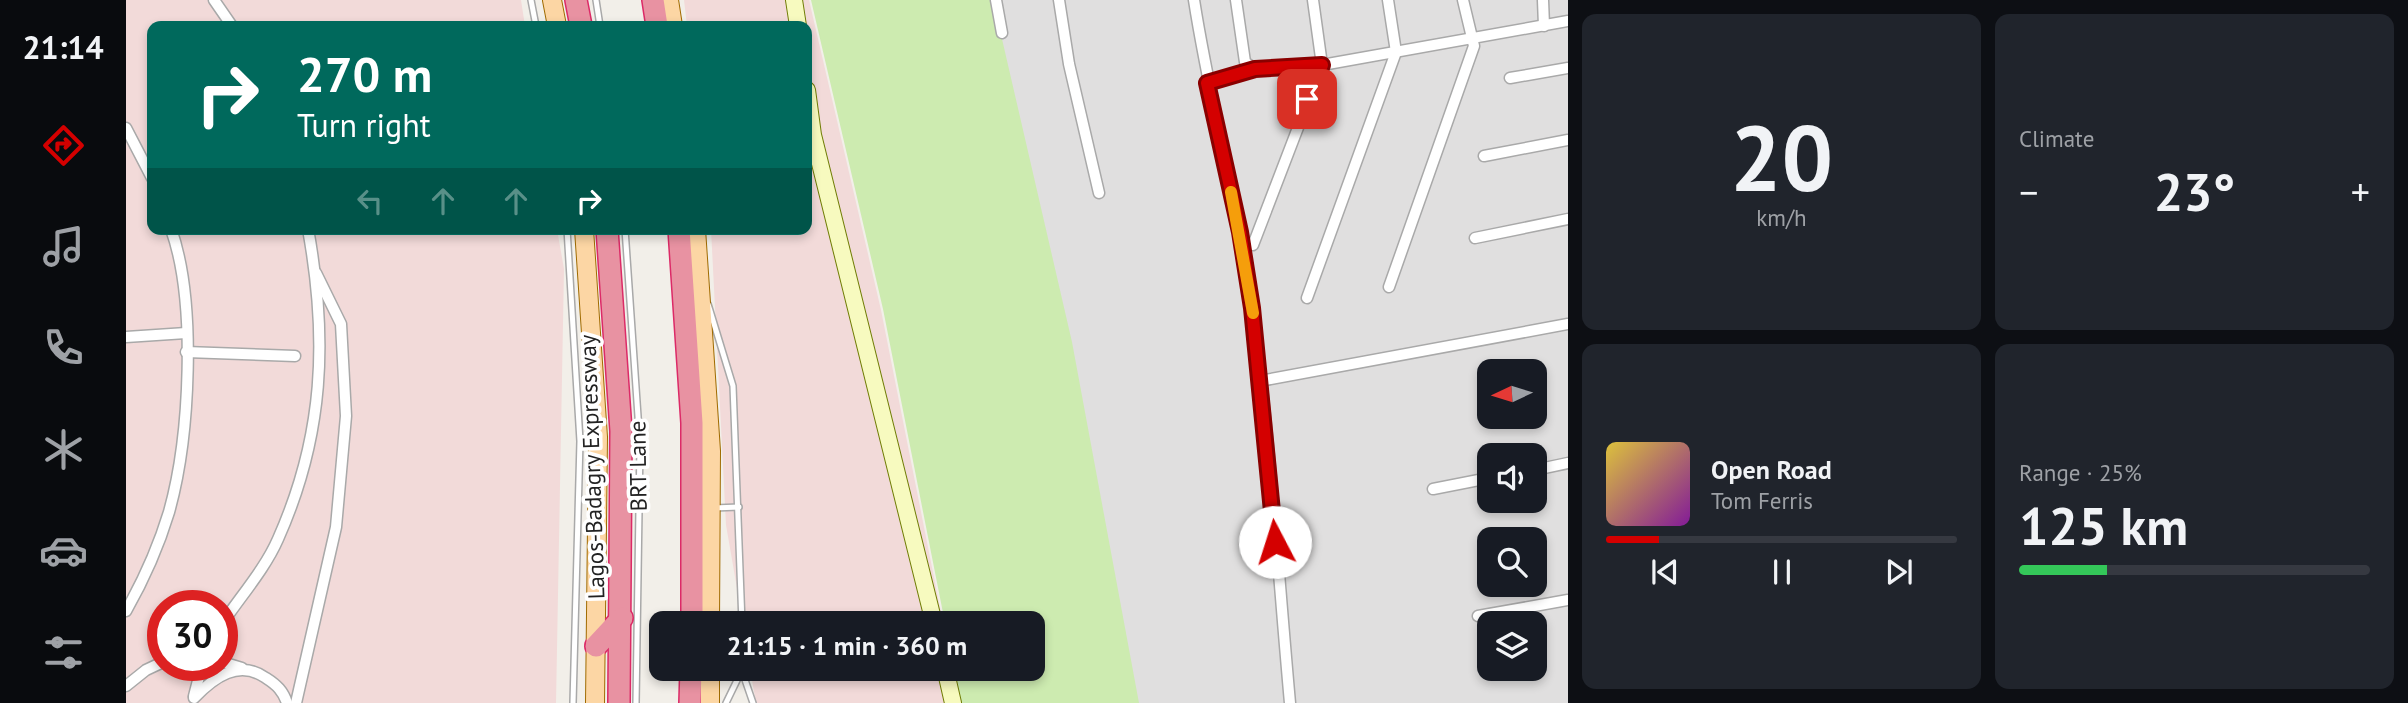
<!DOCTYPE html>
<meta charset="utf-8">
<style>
:root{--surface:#171b24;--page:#20242c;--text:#f1f3f6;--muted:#9ea1a6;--line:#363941;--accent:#d40000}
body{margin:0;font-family:"PT Sans",sans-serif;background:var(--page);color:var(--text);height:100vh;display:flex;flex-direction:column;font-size:26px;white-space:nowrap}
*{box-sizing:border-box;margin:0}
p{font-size:23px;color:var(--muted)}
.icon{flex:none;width:38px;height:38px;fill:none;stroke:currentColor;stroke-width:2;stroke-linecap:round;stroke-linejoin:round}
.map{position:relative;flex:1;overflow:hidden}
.side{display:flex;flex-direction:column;gap:14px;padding:14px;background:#0d0f14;width:840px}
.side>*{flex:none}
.hud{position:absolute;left:21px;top:21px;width:665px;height:214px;border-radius:14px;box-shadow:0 4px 10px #0003;background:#00695c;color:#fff;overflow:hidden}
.needle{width:46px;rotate:266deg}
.buttons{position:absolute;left:1351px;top:359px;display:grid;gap:14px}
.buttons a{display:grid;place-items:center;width:70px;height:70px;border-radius:14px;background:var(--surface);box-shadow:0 4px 10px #0003;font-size:35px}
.speed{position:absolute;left:21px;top:590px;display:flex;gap:14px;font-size:35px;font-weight:700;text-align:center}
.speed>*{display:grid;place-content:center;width:91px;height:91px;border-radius:50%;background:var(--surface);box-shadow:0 4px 10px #0003;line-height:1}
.speed .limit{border:10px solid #d22;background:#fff;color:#111}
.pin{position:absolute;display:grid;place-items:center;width:60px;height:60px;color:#fff;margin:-30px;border-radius:14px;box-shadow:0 4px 10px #0006}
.me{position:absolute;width:77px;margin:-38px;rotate:355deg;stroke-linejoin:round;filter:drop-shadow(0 0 5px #0008)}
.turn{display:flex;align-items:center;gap:24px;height:147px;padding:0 35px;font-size:32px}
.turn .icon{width:91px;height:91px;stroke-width:2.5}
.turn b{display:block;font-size:49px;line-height:60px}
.lanes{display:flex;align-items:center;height:66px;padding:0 35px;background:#0003;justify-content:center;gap:35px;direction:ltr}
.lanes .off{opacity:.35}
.big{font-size:52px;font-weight:600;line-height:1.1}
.side .card{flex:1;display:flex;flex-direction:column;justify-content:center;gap:10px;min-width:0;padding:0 24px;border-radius:14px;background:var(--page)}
.side .dial{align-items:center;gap:0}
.dial b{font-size:91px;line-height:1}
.song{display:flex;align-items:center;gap:21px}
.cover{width:84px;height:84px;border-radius:10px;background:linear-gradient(135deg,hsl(50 70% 55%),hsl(290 70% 35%))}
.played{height:7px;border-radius:4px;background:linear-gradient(90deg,var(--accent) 15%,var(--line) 15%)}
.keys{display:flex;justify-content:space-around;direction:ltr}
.heat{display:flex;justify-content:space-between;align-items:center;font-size:38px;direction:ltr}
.charge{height:10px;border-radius:5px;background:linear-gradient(90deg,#34c759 25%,var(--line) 0)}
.side .tiles{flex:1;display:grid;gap:14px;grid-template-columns:repeat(2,1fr)}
.trip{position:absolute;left:523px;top:611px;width:396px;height:70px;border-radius:14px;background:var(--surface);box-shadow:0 4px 10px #0003;font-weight:600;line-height:70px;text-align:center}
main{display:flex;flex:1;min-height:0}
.tabs{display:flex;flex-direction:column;width:126px;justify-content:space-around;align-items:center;background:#090b0e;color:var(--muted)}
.tabs .icon{width:49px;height:49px}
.tabs .selected{color:var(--accent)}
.tabs b{font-size:32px;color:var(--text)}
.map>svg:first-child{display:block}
.residential{fill:#e0dfdf;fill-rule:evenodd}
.commercial{fill:#f2dad9;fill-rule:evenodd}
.grass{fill:#cdebb0}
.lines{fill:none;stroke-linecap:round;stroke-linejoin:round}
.lane-casing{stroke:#a9a9a9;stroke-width:8}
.street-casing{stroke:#a9a9a9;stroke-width:13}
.secondary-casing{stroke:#707d05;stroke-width:18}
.primary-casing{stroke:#a06b00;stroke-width:20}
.highway-casing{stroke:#dc2a67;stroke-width:24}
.lane{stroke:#fff;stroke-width:5}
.street{stroke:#fff;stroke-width:10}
.secondary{stroke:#f7fabf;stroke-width:16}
.primary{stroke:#fcd6a4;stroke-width:18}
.highway{stroke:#e892a2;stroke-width:21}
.route-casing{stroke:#8a0000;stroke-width:18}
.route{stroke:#d40000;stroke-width:12}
.slow{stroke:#f59e0b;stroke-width:12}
.labels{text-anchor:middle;stroke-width:7;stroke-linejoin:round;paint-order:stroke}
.street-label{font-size:23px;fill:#222;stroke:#fff}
</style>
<main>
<nav class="tabs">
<b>21:14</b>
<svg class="icon selected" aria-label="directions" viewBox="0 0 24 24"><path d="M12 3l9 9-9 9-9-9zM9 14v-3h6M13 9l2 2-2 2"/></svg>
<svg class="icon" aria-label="music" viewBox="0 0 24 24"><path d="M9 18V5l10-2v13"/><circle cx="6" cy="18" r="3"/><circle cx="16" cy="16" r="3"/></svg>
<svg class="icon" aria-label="phone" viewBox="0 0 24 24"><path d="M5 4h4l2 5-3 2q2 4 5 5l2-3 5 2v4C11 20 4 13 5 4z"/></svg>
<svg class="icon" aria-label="climate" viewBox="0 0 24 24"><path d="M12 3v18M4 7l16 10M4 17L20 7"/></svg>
<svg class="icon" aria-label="car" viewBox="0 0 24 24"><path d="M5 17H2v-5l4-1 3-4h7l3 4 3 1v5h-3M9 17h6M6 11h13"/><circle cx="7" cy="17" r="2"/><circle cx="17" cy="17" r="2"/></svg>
<svg class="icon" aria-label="filters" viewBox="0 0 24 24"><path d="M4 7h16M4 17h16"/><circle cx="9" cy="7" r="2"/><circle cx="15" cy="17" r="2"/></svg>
</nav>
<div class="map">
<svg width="1442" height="703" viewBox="0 0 1442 703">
<rect width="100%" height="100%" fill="#f2efe9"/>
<path class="residential" d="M865 0H1442V703H1011ZM1363 371H1409V416H1363ZM1363 455H1409V500H1363ZM1363 539H1409V584H1363ZM1363 623H1409V668H1363Z"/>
<g class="commercial">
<path d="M0 0H395L399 26H26V229H431L438 269 430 703H0ZM37 606H96V665H37Z"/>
<path d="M558 0H683L755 310 817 623H617L600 525 585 229H681V26H561Z"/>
<path d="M624 669H826L833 703H630Z"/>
</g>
<path class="grass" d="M685 0H867L946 342 1013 703H835L828 669 906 668V623H819L757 309Z"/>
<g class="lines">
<defs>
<g id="lane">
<path d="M405 0 410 26"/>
<path d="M470 0 474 26"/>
<path d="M441 229 454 441 447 703"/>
<path d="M499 229 514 445 510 703"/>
<path d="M582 304 607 386 616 623"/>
<path d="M588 508 613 507"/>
<path d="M616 671 627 703"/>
<path d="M600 703 617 668"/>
</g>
<g id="street">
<path d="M88 0 106 26"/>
<path d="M870 0 876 33"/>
<path d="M933 0 943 64 973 193"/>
<path d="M1068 0C1084 103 1112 204 1126 307 1144 438 1152 571 1164 703"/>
<path d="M1110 0 1119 62 1129 69"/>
<path d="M1417 0 1418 26"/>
<path d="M1384 78 1442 68"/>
<path d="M1081 83 1129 69 1196 65 1442 21"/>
<path d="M0 128 26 178"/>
<path d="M1358 156 1442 140"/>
<path d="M1349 238 1442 219"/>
<path d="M1127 245 1196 65 1187 0"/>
<path d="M1263 287 1348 46 1337 0"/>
<path d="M1181 298 1270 52 1262 0"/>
<path d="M0 337 60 333"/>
<path d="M60 352 169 356"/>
<path d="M1134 381 1442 324"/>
<path d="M1409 470 1442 463"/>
<path d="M1307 489 1363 478"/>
<path d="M0 611C17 581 33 545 43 512 64 437 71 302 45 229"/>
<path d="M1352 616 1442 600"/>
<path d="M96 624C114 597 139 569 152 539 198 436 202 339 182 229"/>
<path d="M96 662 116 668"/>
<path d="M0 686 20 670 37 662"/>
<path d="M68 696 76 665"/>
<path d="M68 698C88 677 113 659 140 678 151 685 157 691 161 703"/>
<path d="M170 703 210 527 220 416 215 324 190 273"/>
</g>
<g id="secondary">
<path d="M668 0 672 26"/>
<path d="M681 90 687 135 808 623"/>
<path d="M819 668 827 703"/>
</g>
<g id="primary">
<path d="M426 0 431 26"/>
<path d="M543 0 547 26"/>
<path d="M458 229 472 437 469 703"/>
<path d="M570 229 585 451 584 623"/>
<path d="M584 703V668"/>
</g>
<g id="highway">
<path d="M450 0 455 26"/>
<path d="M527 0 531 26"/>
<path d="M481 229 495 431 493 703"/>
<path d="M553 229 566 423V623"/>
<path d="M470 646 496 618"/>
<path d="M564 703 565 668"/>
</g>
</defs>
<use href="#lane" class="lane-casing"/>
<use href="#street" class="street-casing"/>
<use href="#secondary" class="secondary-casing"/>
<use href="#primary" class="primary-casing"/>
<use href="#highway" class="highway-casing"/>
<use href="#lane" class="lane"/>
<use href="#street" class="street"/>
<use href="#secondary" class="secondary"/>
<use href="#primary" class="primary"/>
<use href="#highway" class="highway"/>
</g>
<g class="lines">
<defs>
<path id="route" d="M1149 542 1126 308 1114 232 1081 83 1129 69 1196 65 1181 99"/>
</defs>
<use href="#route" class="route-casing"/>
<use href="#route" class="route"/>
<path class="slow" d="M1105 192 1127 313"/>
</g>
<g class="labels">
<g class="street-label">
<text transform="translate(512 466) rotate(-91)" y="8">BRT Lane</text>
<text transform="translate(466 467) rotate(-92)" y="8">Lagos-Badagry Expressway</text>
</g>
</g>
</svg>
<div class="buttons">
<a><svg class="needle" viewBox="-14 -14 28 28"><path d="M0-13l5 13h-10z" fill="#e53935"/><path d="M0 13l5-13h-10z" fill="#9ea1a6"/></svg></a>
<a><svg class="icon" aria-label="sound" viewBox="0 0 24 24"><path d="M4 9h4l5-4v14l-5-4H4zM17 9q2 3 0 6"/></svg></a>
<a><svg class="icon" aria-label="search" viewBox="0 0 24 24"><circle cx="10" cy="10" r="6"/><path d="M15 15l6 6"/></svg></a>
<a><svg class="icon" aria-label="layers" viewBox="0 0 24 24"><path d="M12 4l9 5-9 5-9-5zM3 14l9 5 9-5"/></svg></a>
</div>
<div class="speed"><div class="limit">30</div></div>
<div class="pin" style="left:1181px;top:99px;background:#d93025"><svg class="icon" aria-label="arrive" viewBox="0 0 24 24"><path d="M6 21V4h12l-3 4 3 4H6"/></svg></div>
<svg class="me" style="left:1149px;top:542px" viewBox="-20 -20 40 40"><circle r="19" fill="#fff"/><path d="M0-13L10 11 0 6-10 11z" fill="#d40000"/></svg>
<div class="trip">21:15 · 1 min · 360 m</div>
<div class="hud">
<div class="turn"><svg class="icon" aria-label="right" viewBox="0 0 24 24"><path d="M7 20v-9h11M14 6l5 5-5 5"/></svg><div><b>270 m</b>Turn right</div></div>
<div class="lanes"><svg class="icon off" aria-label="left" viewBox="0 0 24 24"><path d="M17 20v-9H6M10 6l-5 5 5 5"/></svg><svg class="icon off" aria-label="ahead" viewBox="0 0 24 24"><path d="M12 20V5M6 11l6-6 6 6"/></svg><svg class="icon off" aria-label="ahead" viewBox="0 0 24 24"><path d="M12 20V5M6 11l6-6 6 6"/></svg><svg class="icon" aria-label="right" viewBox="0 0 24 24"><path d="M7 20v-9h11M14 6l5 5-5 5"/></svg></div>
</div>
</div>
<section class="side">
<div class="tiles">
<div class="card dial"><b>20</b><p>km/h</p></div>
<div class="card"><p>Climate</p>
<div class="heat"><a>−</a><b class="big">23°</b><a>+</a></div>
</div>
<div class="card">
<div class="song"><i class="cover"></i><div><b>Open Road</b><p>Tom Ferris</p></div></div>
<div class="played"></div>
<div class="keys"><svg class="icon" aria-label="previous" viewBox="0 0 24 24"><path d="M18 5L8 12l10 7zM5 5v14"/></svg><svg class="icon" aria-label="pause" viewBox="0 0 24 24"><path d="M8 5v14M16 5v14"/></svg><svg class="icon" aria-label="next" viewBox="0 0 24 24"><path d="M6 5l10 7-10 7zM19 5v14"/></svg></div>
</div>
<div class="card"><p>Range · 25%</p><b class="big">125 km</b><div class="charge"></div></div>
</div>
</section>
</main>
